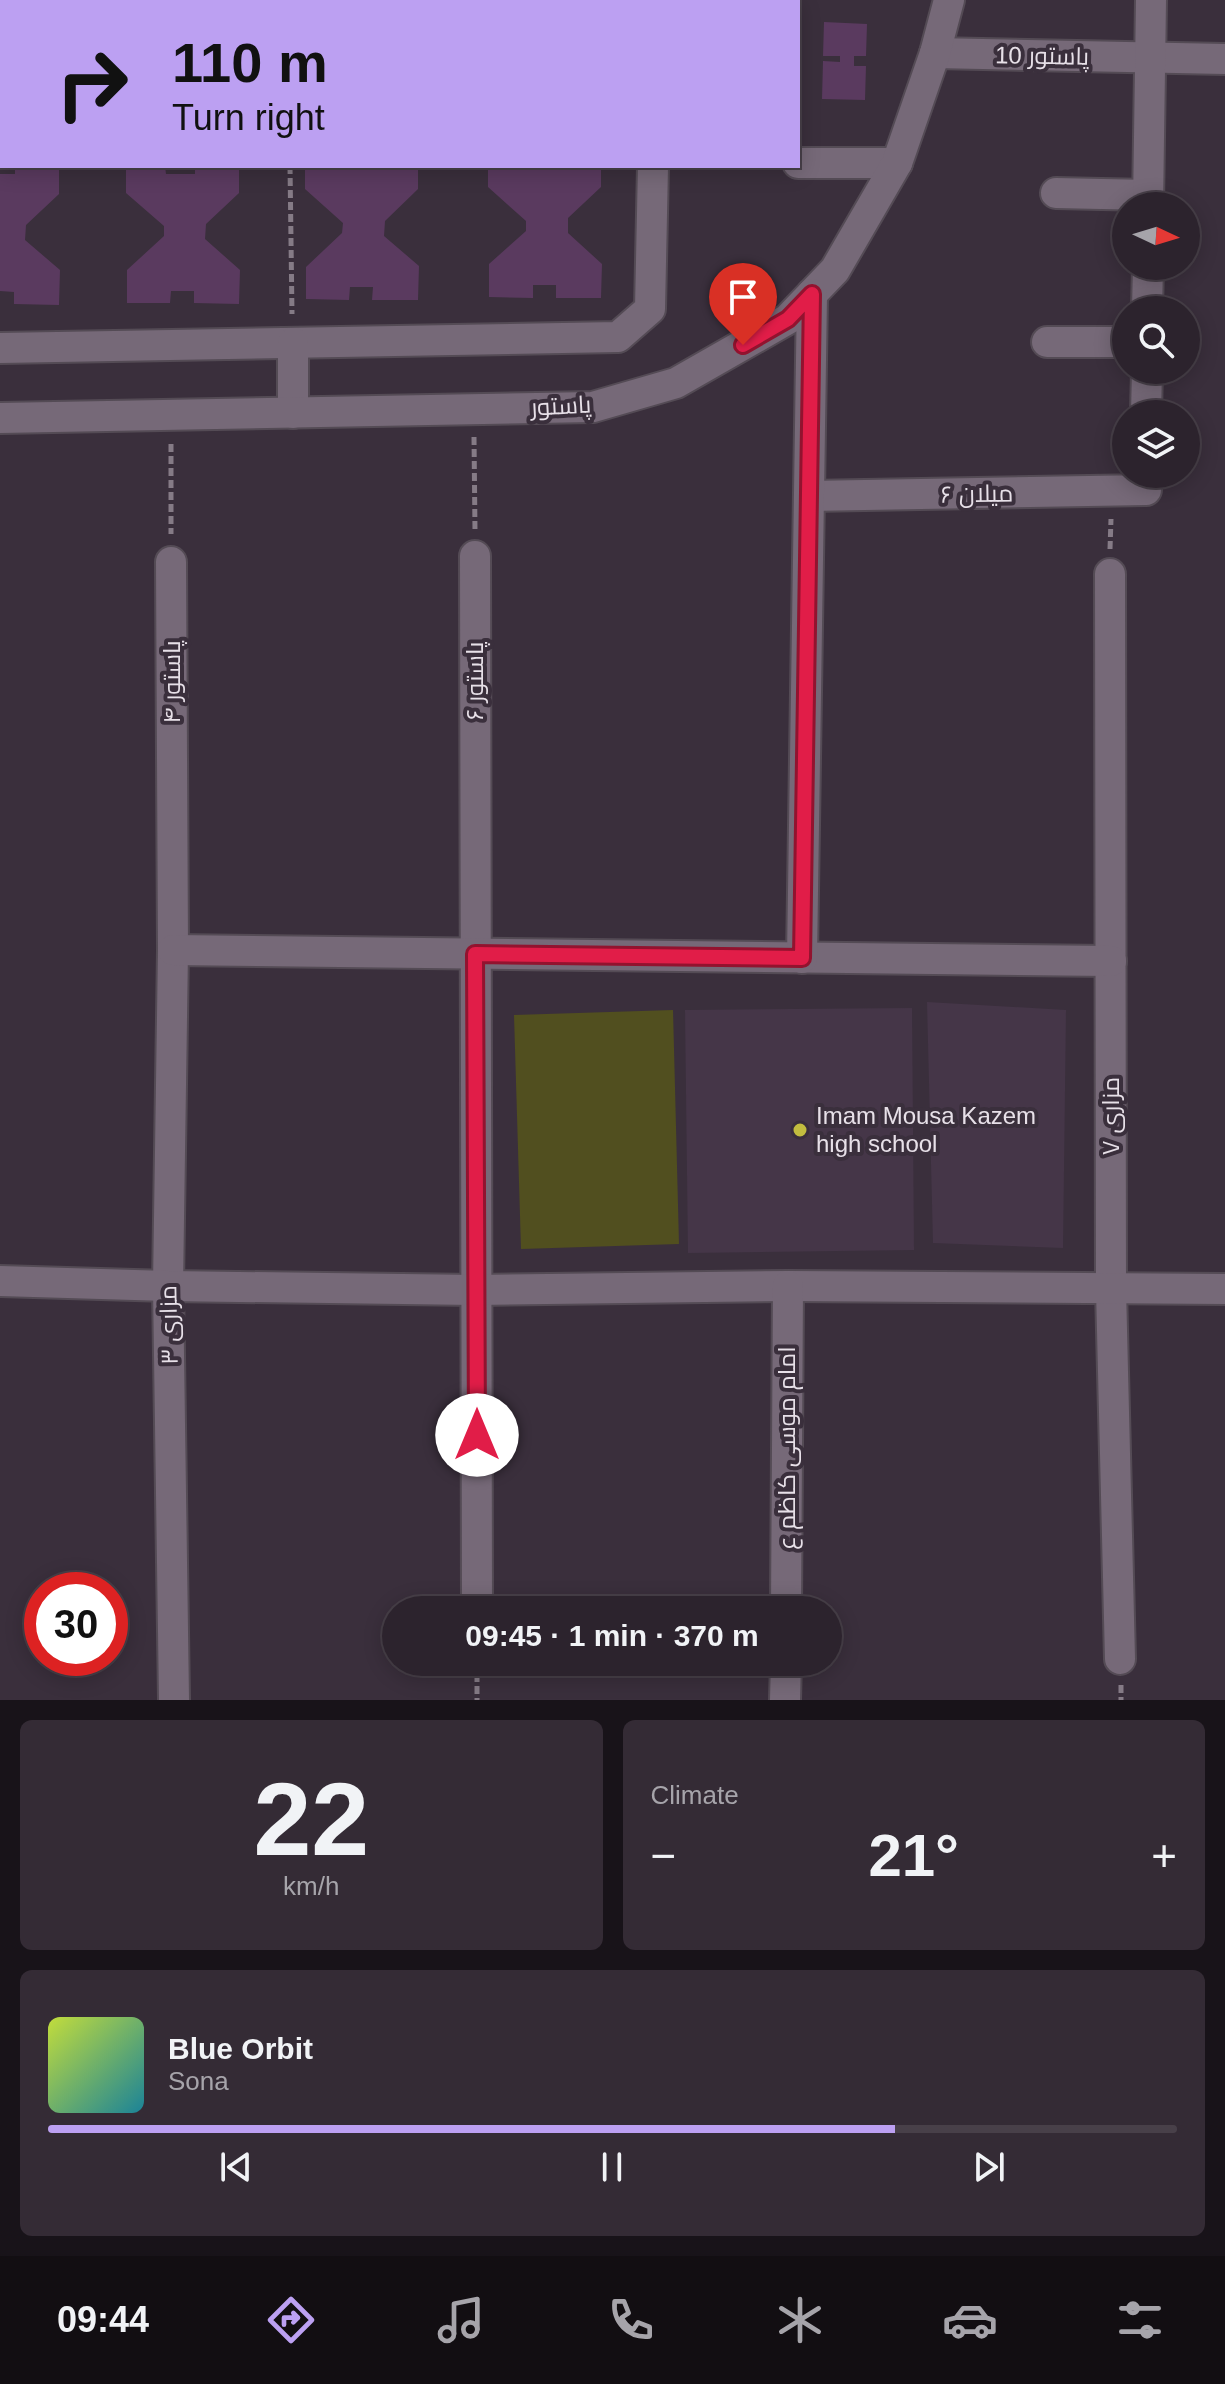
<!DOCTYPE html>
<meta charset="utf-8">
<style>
:root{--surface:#2c232d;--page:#342b35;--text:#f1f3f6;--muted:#a6a4aa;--line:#484049;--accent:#bca0f2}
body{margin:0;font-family:Arial,Cairo,sans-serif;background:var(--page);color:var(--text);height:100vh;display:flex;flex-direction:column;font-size:30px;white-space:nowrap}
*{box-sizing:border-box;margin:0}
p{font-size:26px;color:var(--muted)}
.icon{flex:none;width:44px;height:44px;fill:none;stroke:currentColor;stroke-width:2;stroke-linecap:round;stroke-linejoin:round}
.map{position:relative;height:1700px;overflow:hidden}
.side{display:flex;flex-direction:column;gap:20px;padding:20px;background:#181319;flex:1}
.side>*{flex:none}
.hud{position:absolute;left:0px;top:0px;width:800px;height:168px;box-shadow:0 4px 20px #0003,0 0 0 2px var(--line);background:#bca0f2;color:#111;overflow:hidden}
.needle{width:52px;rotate:94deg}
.fabs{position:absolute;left:1112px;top:192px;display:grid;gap:16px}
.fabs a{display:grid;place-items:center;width:88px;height:88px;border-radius:50%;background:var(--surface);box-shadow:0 4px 20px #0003,0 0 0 2px var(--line);font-size:40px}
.speed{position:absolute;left:24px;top:1572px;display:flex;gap:16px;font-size:40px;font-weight:700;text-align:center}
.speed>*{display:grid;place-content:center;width:104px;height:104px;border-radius:50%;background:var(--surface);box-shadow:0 4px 20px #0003,0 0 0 2px var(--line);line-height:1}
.speed .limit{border:12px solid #d22;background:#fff;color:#111}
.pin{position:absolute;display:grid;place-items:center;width:68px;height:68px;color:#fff;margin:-82px -34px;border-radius:50% 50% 50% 0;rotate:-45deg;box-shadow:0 0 8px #0007}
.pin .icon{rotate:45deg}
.me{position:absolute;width:88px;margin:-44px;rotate:0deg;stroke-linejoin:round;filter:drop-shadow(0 0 6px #0008)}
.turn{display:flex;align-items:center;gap:28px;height:168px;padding:0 40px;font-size:36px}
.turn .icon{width:104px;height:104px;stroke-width:2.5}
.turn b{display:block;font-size:56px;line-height:68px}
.big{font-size:60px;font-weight:600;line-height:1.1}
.side .card{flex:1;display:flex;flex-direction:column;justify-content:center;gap:12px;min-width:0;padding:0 28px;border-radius:12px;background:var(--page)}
.side .dial{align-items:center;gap:0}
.dial b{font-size:104px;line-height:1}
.song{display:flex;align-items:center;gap:24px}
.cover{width:96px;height:96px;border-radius:12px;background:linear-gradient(135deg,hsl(70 70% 55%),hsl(190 70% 35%))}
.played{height:8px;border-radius:4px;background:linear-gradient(90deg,var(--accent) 75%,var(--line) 75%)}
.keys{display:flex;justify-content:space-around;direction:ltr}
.heat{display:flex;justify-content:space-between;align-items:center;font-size:44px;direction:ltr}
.side .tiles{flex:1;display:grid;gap:20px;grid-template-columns:1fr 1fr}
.card:last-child{grid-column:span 2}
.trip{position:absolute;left:382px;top:1596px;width:460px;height:80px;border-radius:40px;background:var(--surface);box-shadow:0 4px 20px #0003,0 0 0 2px var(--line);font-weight:600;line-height:80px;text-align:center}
.dock{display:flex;height:128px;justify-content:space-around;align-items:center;background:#120e12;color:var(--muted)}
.dock .icon{width:56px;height:56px}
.dock .current{color:var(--accent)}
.dock b{font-size:36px;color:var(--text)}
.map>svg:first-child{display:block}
.built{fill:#453648}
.green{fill:#514f1f}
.building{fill:#5a3a5f}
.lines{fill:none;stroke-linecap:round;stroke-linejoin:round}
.minor-casing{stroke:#544b55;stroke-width:34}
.path{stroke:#857b86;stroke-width:5;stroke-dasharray:8 4;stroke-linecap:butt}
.minor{stroke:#766978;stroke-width:30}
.route-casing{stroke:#92132f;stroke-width:20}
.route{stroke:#e11d48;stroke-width:14}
.poi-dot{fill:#c2bd3f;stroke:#3a2f3c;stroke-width:3}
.labels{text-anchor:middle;stroke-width:8;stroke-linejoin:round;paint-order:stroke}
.street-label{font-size:24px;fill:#e7e0e8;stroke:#3a2f3c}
.poi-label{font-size:24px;fill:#e7e0e8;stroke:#3a2f3c;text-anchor:start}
</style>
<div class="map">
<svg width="1225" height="1700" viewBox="0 0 1225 1700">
<rect width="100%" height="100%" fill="#3a2f3c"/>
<g class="built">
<path d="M927 1002 1066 1010 1063 1248 933 1243Z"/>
<path d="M912 1008 914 1250 688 1253 685 1010Z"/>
</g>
<path class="green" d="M673 1010 679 1244 521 1249 514 1015Z"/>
<g class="building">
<path d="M824 22 867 24 866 56H854V66H866L865 100 822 99 823 61 840 62V56H823Z"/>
<path d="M15 166H59V194L26 225 25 240 60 270 59 305 14 304V292L0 291V174H15Z"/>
<path d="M126 166H165L166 174H195V166H239V193L206 224 205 239 240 270 239 304 194 303V291H171L170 303H127V270L164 236V226L126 193Z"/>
<path d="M305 166H344V170H374V166H418V189L385 221 384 236 419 266 418 300H372L373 287H350L349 300 306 299V267L342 233 343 223 305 189Z"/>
<path d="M488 166H601V187L568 218V233L602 264 601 298H556V285H533V298L489 297V264L526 231V221L488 187Z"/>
</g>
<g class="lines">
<defs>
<g id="minor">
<path d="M935 53 1225 59"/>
<path d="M0 126H2"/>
<path d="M798 163H897"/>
<path d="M1056 193 1148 195"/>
<path d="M1148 206 1151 0"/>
<path d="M1147 310 1148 266"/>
<path d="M1047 342H1126"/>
<path d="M0 348 618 337 650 309 653 166"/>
<path d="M293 413V343"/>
<path d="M1146 414 1147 370"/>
<path d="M0 418 593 407 676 383 788 319 835 270 897 163 935 53 949 0"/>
<path d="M809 496 1146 490V474"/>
<path d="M475 556 477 1610"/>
<path d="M171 562 173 950 168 1286 174 1700"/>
<path d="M1110 574 1111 1289 1120 1659"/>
<path d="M173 950 1111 961"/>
<path d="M802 958 812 294"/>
<path d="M0 1281 168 1286 476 1290 788 1286 1225 1289"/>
<path d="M786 1610 788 1286"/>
<path d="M785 1700 786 1662"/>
</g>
</defs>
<use href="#minor" class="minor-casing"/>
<g class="path">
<path d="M290 166 292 314"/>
<path d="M474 437 475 531"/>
<path d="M171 444V534"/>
<path d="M1110 549 1111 519"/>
<path d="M477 1662V1700"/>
<path d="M1121 1685V1700"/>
</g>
<use href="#minor" class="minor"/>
</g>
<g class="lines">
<defs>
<path id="route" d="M477 1435 475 954 802 958 812 294 788 319 743 345"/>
</defs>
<use href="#route" class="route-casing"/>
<use href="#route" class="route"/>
</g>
<circle class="poi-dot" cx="800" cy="1130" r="8"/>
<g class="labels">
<g class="street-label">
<text transform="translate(1042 56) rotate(1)" y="8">پاستور 10</text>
<text transform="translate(561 406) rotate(-3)" y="8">پاستور</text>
<text transform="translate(977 494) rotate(-1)" y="8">میلان ۶</text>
<text transform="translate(475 681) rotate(-90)" y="8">پاستور ۶</text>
<text transform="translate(172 682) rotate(-90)" y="8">پاستور ۴</text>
<text transform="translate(1111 1116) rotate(-90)" y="8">مزاری ۷</text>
<text transform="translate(169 1325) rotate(-91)" y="8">مزاری ۳</text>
<text transform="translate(787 1448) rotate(-90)" y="8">امام موسی کاظم ع</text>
</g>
<g class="poi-label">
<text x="816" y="1124">Imam Mousa Kazem<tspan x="816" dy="28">high school</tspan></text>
</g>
</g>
</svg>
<div class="fabs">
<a><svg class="needle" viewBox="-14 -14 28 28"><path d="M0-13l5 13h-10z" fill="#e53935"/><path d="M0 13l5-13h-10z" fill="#a6a4aa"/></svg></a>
<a><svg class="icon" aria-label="search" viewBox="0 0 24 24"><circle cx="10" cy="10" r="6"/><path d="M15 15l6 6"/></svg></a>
<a><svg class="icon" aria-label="layers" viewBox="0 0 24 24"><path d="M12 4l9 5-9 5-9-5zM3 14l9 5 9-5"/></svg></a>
</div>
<div class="speed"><div class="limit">30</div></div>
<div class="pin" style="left:743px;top:345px;background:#d93025"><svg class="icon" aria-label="arrive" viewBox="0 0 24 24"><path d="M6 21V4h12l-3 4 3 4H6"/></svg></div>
<svg class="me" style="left:477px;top:1435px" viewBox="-20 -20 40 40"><circle r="19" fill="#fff"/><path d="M0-13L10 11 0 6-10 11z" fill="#e11d48"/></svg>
<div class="trip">09:45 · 1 min · 370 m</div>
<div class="hud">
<div class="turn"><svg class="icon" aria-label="right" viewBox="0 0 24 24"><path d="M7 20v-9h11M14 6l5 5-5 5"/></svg><div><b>110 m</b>Turn right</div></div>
</div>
</div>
<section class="side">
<div class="tiles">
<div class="card dial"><b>22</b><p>km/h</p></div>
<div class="card"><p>Climate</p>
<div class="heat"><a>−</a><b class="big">21°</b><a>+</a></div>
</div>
<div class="card">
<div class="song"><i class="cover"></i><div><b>Blue Orbit</b><p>Sona</p></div></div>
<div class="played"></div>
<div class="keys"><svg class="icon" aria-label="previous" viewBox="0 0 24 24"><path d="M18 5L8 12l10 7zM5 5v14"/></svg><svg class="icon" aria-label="pause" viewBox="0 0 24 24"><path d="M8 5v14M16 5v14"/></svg><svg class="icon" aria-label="next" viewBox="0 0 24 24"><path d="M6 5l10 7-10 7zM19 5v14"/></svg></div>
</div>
</div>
</section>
<nav class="dock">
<b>09:44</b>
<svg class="icon current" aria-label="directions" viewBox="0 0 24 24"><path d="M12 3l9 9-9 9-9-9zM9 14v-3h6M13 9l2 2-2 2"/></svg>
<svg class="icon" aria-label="music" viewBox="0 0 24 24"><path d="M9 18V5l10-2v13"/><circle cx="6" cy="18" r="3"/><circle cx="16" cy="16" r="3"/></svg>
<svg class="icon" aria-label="phone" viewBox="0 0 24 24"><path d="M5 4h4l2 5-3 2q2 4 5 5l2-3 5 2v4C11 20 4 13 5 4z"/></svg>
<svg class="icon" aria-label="climate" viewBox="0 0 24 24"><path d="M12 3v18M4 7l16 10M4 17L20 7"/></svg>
<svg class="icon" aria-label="car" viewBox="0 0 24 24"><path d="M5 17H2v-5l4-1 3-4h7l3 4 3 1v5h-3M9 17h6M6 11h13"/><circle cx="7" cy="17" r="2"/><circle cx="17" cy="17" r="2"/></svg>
<svg class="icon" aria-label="filters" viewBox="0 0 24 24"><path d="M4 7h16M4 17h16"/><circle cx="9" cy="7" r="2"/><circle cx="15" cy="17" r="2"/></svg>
</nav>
